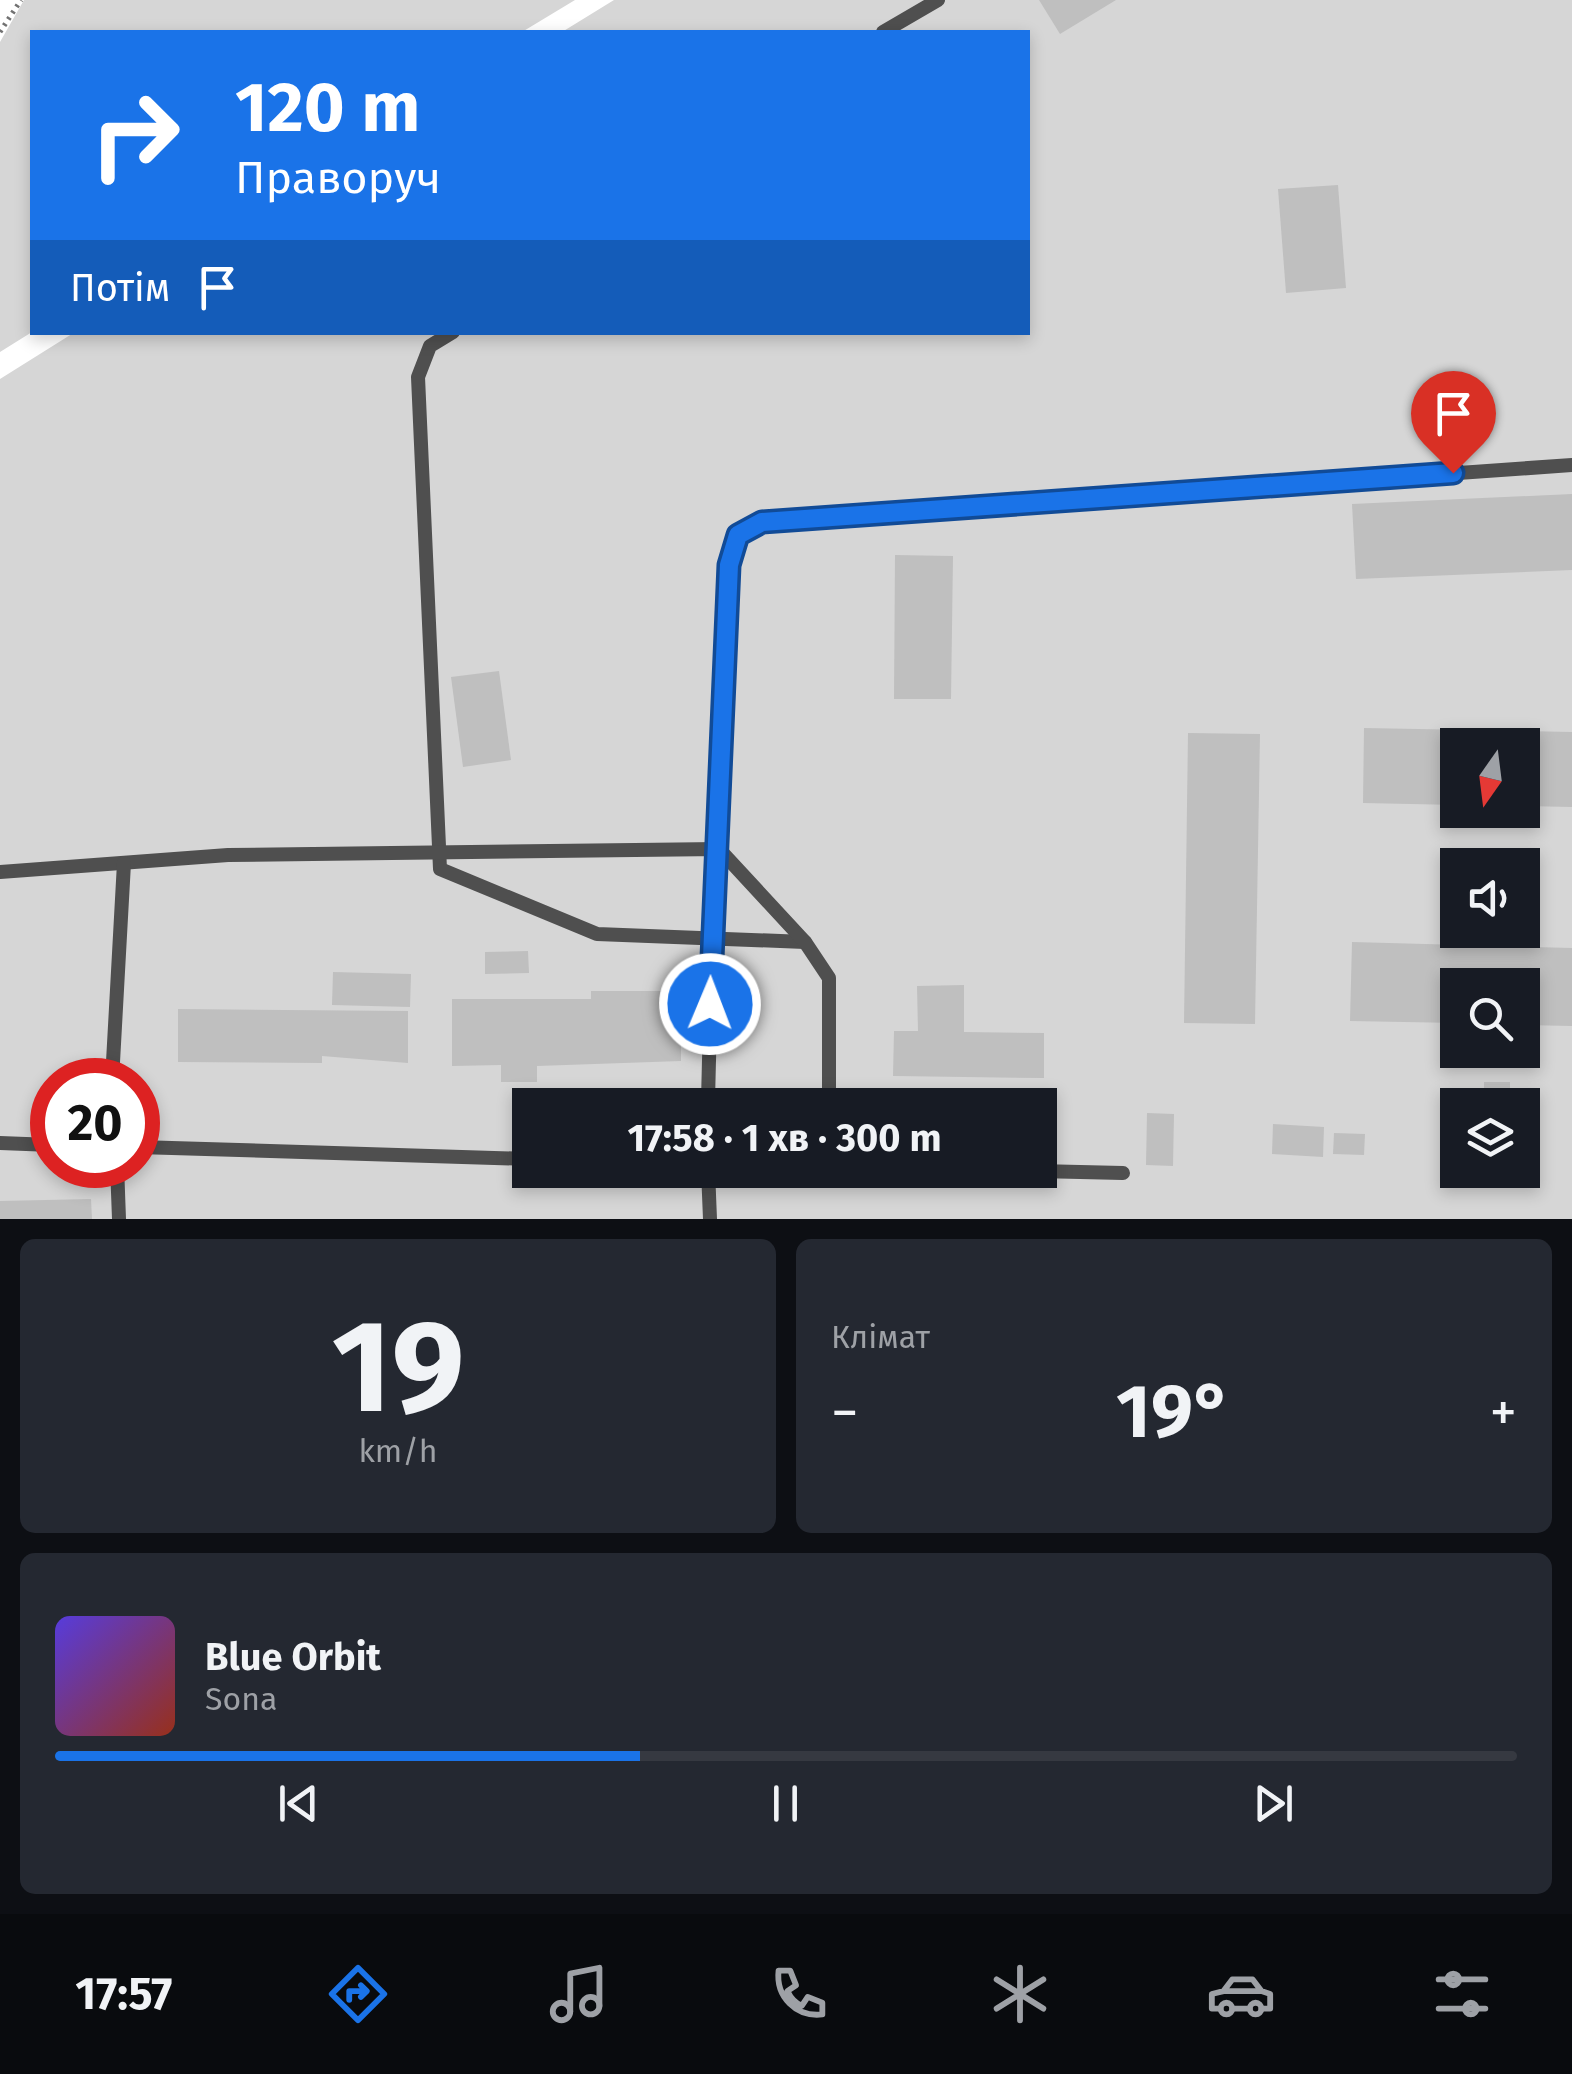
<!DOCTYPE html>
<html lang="uk">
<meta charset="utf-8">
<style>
:root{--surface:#171b24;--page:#242831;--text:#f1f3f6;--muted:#9ea1a6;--line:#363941;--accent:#1a73e8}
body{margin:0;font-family:"Fira Sans",sans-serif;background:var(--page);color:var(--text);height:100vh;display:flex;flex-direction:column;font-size:38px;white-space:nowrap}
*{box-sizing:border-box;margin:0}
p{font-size:32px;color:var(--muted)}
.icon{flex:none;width:55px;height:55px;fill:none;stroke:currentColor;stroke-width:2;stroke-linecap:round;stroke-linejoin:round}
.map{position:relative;height:1219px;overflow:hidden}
.details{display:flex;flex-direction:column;gap:20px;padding:20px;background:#0d0f14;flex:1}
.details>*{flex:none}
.top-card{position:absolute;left:30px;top:30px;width:1000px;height:305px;border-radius:0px;box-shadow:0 5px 15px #0003;background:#1a73e8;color:#fff;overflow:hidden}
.needle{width:65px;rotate:194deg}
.tools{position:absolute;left:1440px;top:728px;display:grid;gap:20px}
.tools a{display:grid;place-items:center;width:100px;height:100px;border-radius:0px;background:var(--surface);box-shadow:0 5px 15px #0003;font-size:50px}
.speed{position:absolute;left:30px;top:1058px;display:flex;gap:20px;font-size:50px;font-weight:700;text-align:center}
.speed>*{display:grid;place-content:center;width:130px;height:130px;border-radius:50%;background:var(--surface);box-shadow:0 5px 15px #0003;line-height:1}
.speed .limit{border:15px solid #d22;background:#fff;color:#111}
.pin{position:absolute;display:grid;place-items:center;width:85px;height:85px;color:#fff;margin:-102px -42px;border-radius:50% 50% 50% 0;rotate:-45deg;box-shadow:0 0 10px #0007}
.pin .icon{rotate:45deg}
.me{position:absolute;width:110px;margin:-55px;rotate:1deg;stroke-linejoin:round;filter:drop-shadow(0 0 8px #0008)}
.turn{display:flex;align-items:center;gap:35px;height:210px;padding:0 40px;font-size:45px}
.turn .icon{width:130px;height:130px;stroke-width:2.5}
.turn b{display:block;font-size:70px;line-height:85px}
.then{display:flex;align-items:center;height:95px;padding:0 40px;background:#0003;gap:20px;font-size:38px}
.big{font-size:75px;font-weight:700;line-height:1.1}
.details .tile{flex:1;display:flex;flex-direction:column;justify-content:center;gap:15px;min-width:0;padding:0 35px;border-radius:15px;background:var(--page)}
.details .dial{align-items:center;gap:0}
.dial b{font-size:130px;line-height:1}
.song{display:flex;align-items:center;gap:30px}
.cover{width:120px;height:120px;border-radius:15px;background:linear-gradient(135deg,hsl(250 70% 55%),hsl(10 70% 35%))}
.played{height:10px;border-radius:5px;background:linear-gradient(90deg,var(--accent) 40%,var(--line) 40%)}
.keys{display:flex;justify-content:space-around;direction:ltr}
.heat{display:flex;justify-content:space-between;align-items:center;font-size:55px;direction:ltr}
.details .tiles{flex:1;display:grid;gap:20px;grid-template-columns:1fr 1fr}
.tile:last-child{grid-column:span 2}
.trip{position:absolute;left:512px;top:1088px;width:545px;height:100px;border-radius:0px;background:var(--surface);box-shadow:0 5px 15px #0003;font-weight:700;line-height:100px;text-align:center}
.tabs{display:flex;height:160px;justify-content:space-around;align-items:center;background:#090b0e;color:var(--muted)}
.tabs .icon{width:70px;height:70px}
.tabs .selected{color:var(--accent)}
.tabs b{font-size:45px;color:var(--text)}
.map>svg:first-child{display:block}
.green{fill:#d6d6d6;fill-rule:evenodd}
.building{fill:#bfbfbf}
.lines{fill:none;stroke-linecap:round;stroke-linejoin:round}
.path{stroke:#717171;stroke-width:5;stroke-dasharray:2.5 5;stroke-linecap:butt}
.lane{stroke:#4f4f4f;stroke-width:14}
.route-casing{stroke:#114b97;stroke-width:25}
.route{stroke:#1a73e8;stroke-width:18}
</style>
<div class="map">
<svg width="1572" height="1219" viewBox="0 0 1572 1219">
<rect width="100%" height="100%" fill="#fff"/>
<g class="green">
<path d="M24 0H575L522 32H32V332L0 352V42Z"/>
<path d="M614 0H1572V1219H0V379L75 332H1028V32H562ZM1458 745H1522V810H1458ZM1458 865H1522V930H1458ZM1458 985H1522V1050H1458ZM52 1080H138V1165H52ZM530 1105H1040V1170H530ZM1458 1105H1522V1170H1458Z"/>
</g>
<g class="building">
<path d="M1039 0H1116L1060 34Z"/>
<path d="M1338 185 1346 288 1286 293 1278 189Z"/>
<path d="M1572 494V570L1356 579 1352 504Z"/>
<path d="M895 555 953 556 951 699H894Z"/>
<path d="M499 671 511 760 463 767 451 677Z"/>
<path d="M1364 728 1572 732V807L1522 806V745H1458V805L1363 803Z"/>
<path d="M1188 733 1260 734 1255 1024 1184 1023Z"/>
<path d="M1352 942 1572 948V1026L1522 1025V985H1458V1023L1350 1021Z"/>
<path d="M528 951 529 973 485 974V952Z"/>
<path d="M333 972 411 974 410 1007 332 1005Z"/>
<path d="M964 985V1032L1044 1033V1078L893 1076 894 1031H918L917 986Z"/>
<path d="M591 991H681V1061L537 1066V1082H501V1065L452 1066V999H591Z"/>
<path d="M178 1009 408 1011V1063L322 1056V1063L178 1062Z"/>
<path d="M1484 1082H1510V1100H1536V1121H1522V1105H1484Z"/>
<path d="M1147 1113 1174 1114 1173 1166 1146 1165Z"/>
<path d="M1273 1124 1324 1127 1323 1157 1272 1154Z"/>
<path d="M1334 1133 1365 1134 1364 1155 1333 1154Z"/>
<path d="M91 1199 92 1219H0V1201Z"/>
</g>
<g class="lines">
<path class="path" d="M0 32 21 0"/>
<g class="lane">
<path d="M883 32 938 0"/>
<path d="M453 332 430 346 418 377 440 869 597 934 805 942"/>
<path d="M0 872 228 855 719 849 805 942 829 978V1105"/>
<path d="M112 1080 124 863"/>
<path d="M708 1105C711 925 724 745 729 565L738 535 762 522 1572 465"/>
<path d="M0 1143 52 1145"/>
<path d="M138 1147 530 1159"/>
<path d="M117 1165 119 1219"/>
<path d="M708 1170 710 1219"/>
<path d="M999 1170 1123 1173"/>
</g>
</g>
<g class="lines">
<defs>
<path id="route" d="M710 1004 729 565 738 535 762 522 1453 473"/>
</defs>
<use href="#route" class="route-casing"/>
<use href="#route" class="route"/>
</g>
</svg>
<div class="tools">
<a><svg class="needle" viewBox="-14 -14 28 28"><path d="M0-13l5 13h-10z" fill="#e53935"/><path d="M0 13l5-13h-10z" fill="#9ea1a6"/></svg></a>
<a><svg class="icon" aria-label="sound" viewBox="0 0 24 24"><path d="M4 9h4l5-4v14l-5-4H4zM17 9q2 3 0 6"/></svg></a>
<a><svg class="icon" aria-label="search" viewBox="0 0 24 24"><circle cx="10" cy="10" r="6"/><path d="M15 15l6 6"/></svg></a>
<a><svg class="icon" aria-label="layers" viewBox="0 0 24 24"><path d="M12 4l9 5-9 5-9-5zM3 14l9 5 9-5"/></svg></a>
</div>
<div class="speed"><div class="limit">20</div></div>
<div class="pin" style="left:1453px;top:473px;background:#d93025"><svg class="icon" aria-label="arrive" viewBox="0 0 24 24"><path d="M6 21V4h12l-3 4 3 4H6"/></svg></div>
<svg class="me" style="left:710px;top:1004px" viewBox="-20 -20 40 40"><circle r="17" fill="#1a73e8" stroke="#fff" stroke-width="3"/><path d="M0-11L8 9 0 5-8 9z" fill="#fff"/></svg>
<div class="trip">17:58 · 1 хв · 300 m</div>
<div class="top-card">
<div class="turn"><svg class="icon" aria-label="right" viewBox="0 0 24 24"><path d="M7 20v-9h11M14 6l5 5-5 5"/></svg><div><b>120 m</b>Праворуч</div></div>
<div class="then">Потім<svg class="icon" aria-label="arrive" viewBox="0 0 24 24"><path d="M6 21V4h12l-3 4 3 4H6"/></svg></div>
</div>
</div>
<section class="details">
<div class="tiles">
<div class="tile dial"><b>19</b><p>km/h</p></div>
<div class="tile"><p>Клімат</p>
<div class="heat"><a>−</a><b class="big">19°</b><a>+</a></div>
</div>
<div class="tile">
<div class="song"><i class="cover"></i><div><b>Blue Orbit</b><p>Sona</p></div></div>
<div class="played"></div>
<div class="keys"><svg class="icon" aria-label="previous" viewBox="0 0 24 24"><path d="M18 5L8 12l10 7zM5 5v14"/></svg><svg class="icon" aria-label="pause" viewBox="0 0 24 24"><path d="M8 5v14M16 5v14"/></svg><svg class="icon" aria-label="next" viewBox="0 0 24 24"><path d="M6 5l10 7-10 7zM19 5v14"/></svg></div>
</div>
</div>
</section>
<nav class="tabs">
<b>17:57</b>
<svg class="icon selected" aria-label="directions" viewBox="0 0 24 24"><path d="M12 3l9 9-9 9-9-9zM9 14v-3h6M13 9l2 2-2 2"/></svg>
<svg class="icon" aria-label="music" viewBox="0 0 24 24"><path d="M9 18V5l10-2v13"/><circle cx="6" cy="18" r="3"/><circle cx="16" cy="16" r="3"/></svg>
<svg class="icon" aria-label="phone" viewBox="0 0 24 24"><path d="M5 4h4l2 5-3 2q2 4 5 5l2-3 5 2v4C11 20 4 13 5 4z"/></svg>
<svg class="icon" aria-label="climate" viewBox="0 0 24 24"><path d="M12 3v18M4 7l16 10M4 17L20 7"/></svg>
<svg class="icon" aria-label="car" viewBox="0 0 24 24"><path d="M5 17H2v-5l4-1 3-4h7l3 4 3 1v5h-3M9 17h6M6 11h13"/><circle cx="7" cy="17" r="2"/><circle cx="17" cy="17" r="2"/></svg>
<svg class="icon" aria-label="filters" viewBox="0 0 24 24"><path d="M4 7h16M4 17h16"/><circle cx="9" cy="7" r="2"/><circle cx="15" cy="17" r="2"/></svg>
</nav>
